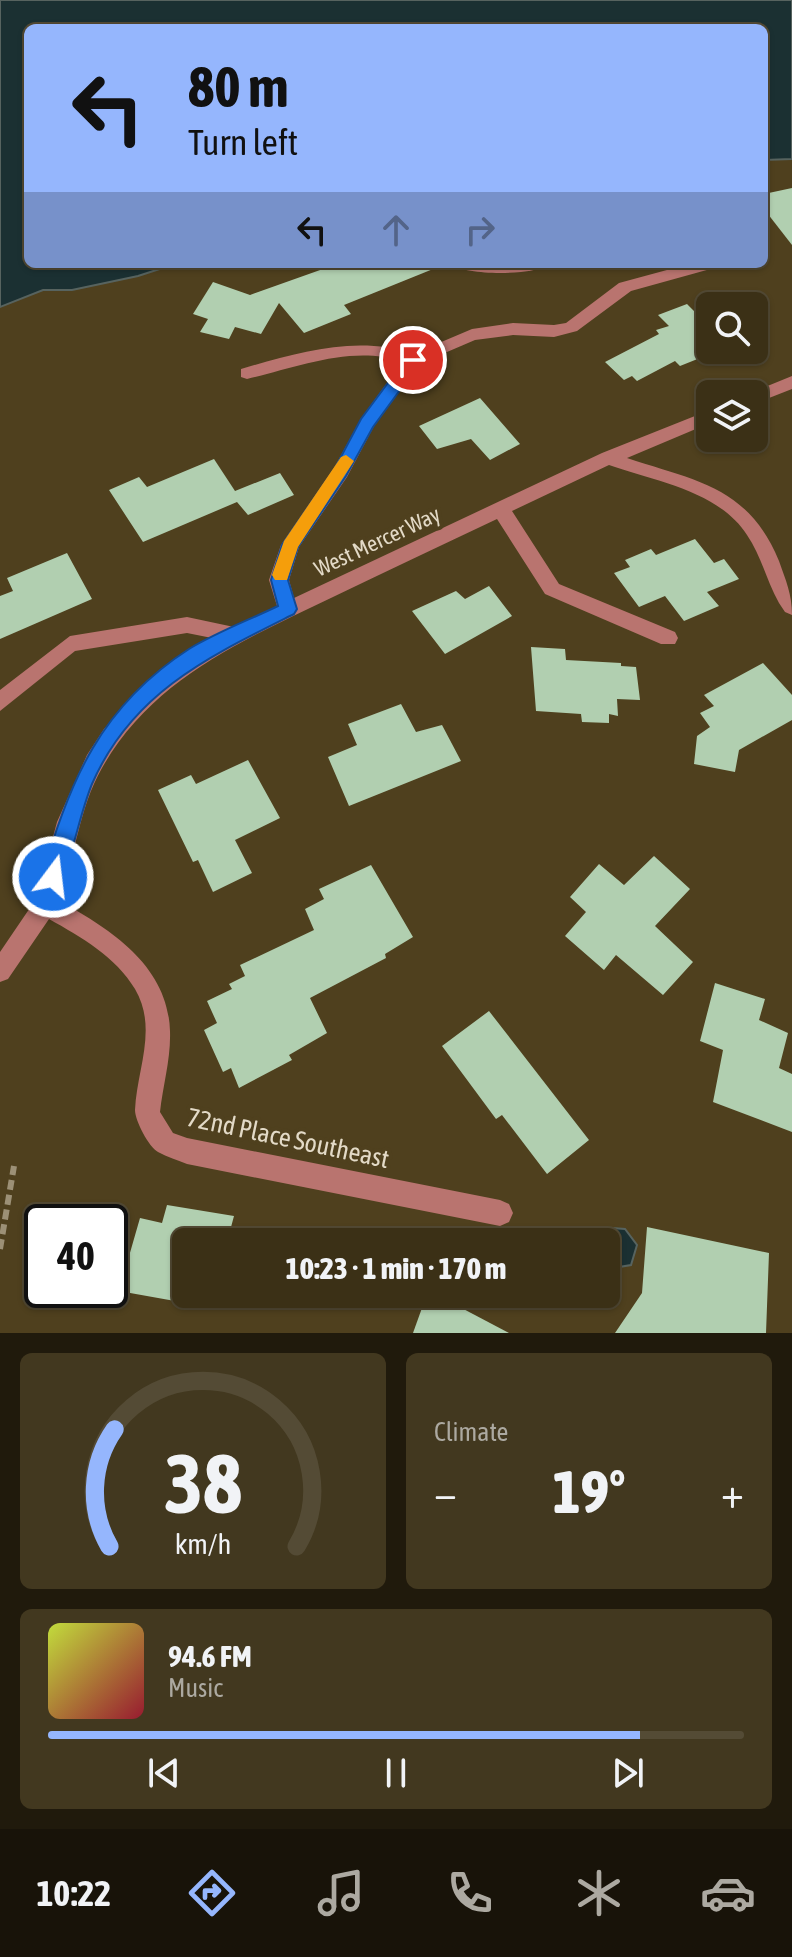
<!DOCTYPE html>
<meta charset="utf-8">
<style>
:root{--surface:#3b3016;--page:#42381f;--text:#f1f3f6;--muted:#aca9a1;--line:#544b35;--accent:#95b6fd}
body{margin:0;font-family:"Asap Condensed",sans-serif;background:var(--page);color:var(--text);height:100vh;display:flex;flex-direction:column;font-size:30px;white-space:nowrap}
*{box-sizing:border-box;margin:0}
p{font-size:26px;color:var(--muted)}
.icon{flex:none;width:44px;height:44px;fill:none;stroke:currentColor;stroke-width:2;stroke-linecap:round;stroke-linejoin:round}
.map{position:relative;height:1333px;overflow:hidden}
.sheet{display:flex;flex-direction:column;gap:20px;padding:20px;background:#201a0c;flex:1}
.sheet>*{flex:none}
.banner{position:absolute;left:24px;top:24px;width:744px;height:244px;border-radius:12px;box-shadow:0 2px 6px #0004,0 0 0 2px var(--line);background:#95b6fd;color:#111;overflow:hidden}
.buttons{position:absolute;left:696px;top:292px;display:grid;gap:16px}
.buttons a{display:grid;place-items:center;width:72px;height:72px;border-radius:12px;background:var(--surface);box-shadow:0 2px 6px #0004,0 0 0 2px var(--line);font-size:40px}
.speed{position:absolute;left:24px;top:1204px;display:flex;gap:16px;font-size:40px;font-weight:700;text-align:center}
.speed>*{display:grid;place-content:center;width:104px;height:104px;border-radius:50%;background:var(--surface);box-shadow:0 2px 6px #0004,0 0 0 2px var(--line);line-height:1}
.speed .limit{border:4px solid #111;border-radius:12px;background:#fff;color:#111}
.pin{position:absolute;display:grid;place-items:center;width:68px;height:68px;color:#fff;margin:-34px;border:4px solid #fff;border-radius:50%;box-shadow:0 2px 8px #0007}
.me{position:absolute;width:88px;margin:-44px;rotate:15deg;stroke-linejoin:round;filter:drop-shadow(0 0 6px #0008)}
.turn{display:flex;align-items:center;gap:28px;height:168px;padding:0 32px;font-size:36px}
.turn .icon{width:104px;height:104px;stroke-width:2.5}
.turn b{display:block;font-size:56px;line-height:68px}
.lanes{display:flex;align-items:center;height:76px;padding:0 32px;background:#0003;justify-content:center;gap:40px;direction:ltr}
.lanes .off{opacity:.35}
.big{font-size:60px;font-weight:800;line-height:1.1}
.sheet .widget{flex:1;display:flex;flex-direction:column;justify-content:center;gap:12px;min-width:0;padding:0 28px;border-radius:12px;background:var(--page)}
.sheet .dial{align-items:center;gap:0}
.dial svg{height:208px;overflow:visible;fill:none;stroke:var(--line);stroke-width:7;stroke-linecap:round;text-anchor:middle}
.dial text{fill:var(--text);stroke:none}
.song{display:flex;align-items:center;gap:24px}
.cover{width:96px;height:96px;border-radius:12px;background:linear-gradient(135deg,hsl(70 70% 55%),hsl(350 70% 35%))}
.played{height:8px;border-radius:4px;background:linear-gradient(90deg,var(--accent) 85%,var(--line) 85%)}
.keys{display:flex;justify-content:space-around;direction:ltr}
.heat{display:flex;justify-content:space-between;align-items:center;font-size:44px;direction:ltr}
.sheet .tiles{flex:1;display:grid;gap:20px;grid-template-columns:1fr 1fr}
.widget:last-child{grid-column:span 2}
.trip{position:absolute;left:172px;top:1228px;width:448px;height:80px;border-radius:12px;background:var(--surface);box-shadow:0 2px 6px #0004,0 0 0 2px var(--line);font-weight:800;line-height:80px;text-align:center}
.tabs{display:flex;height:128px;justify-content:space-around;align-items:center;background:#181309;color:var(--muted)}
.tabs .icon{width:56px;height:56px}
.tabs .current{color:var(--accent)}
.tabs b{font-size:36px;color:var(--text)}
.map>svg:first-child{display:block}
.water{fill:#1b3032;stroke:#57635f;stroke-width:2}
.building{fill:#b1cfb0}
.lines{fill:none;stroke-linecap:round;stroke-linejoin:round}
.path{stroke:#9c9076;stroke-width:6;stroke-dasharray:10 5;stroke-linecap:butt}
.minor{fill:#b9746f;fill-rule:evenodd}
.route{fill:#1a73e8;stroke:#114b97;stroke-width:2}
.slow{fill:#f59e0b}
.labels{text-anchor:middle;stroke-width:8;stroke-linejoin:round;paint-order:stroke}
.street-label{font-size:22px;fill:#e3dac7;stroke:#4f401e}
.near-street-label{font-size:26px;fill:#e3dac7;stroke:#4f401e}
</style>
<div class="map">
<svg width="792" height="1333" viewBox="0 0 792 1333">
<rect width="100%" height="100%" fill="#4f401e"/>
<g class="water">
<path d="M0 0H792V159L764 160V28H28V264H175L138 276 72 290H43L0 307Z"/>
<path d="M612 1228 625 1229 637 1245 631 1265 613 1268 606 1274V1242H590Z"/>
</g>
<g class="building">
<path d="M792 188V245L764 209V194Z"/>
<path d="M337 264 443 265 344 305 351 314 304 333 279 303 261 334 235 327 229 339 200 332 208 319 193 314 213 282 250 295Z"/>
<path d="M687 304 696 313 710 307V354L680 366 675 361 637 381 632 376 624 380 605 362 659 334 656 330 669 326 658 315Z"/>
<path d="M480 398 520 444 490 460 471 439 437 449 419 426Z"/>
<path d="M214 459 235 491 280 473 294 495 248 515 237 502 143 542 109 490 139 477 147 487Z"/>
<path d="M695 539 714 563 724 559 739 579 707 592 719 606 684 621 665 596 639 607 614 573 630 567 625 560 651 549 656 555Z"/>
<path d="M67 553 92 599 0 639V596L13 591 7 578Z"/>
<path d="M489 586 512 616 445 654 412 611 456 591 465 599Z"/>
<path d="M531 647 565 649 566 660 621 663V666L636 667 640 700 617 699 618 716 609 714V723L582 722 581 714 536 711Z"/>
<path d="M763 663 792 695V720L739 750 735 772 694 764 697 736 710 727 700 713 714 706 704 695Z"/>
<path d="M401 704 416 732 442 725 461 761 349 806 328 757 357 745 348 724Z"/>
<path d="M248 760 280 818 235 840 252 873 213 892 198 860 193 862 158 790 191 775 196 784Z"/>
<path d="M654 856 690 889 655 926 693 962 663 995 616 955 604 970 565 936 586 912 570 897 599 864 624 885Z"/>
<path d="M371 865 413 937 385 954 386 958 310 998 327 1033 289 1055 292 1060 239 1088 231 1068 223 1072 204 1030 217 1023 207 1001 232 989 229 984 245 976 240 965 314 930 305 909 324 899 319 889Z"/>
<path d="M715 983 765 999 759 1020 788 1033 779 1068 792 1074V1132L713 1102 723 1050 700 1041Z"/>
<path d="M489 1011 589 1140 547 1174 502 1115 496 1119 442 1046Z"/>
<path d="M167 1205 234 1216 227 1242H186V1303L119 1291 140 1218 162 1223Z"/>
<path d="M647 1227 769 1253 766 1333H615L642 1293Z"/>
<path d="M427 1294H435L509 1333H413Z"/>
</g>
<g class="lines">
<path class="path" d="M0 1249 14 1166"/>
<g class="minor">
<path d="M452 264H548C535 276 465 276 452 264Z"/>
<path d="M689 264H716L714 268 631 291 577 331 554 337 513 335 475 340 419 364 374 426 347 477 299 547 289 580 294 598 602 453 710 410V423L627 458C696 481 748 486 779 561 786 581 792 594 792 615L785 612 779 603C767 582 761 555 747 535 719 491 655 481 609 465L512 511 559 584 675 632 678 638 675 644H661L545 594 497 519C442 545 387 571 333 597 244 640 153 678 102 768 78 810 76 857 58 900 110 929 168 965 170 1031 171 1059 163 1085 160 1112L173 1133 187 1138 500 1200 509 1204 513 1213 509 1222 500 1226 187 1164C178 1160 167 1157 158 1152 149 1147 135 1121 135 1110 137 1069 158 1028 135 989 116 957 81 937 49 919L8 979 0 982V952L36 899 57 822 87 755 104 729 146 683 212 638 187 633 75 651 0 711V690L70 636 187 617 234 627 277 606 269 580 281 545 334 468 361 419 402 362C354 344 295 368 247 379L241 377V369C295 353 358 334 413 354L472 329 513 323 554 325 566 323 619 283Z"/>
<path d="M792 376V389L754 404V394H748Z"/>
</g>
</g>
<path class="route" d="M413 355 419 356V364L373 427 346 476 298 547 288 580 297 609 294 614C210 656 132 692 92 784 79 816 74 852 60 883H45L42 877C69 780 102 705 189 649 217 632 249 620 278 606L271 580 282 545 335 468 361 419 408 356Z"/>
<path class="slow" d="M346 455 354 461 298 547 287 580H275L272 575 284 541 341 457Z"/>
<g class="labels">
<g class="street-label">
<text transform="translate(377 541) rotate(-25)" y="8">West Mercer Way</text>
</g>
<g class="near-street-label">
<text transform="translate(288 1138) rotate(12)" y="9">72nd Place Southeast</text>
</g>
</g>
</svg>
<div class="buttons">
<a><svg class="icon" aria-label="search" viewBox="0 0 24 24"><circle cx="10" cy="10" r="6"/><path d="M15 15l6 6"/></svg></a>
<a><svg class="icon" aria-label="layers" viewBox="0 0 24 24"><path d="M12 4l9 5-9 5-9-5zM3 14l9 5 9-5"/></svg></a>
</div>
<div class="speed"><div class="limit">40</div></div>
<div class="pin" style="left:413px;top:360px;background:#d93025"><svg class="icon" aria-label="arrive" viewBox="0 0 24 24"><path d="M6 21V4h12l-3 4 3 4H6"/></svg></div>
<svg class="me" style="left:53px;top:877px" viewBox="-20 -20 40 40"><circle r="17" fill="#1a73e8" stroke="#fff" stroke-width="3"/><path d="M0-11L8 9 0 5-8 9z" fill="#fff"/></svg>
<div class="trip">10:23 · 1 min · 170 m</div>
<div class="banner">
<div class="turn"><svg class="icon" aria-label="left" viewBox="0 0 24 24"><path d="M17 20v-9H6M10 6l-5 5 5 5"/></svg><div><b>80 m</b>Turn left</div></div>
<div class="lanes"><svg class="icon" aria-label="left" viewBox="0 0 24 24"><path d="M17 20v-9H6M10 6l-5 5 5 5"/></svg><svg class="icon off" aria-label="ahead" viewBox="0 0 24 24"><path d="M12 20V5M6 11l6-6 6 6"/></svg><svg class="icon off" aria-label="right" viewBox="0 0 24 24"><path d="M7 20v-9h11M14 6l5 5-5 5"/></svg></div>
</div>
</div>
<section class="sheet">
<div class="tiles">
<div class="widget dial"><svg viewBox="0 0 100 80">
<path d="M14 69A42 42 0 1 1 86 69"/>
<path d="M14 69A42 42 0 0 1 16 24" stroke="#95b6fd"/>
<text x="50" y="56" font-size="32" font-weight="700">38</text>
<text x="50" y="72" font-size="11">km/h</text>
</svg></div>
<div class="widget"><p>Climate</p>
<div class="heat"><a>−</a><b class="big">19°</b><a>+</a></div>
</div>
<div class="widget">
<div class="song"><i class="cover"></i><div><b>94.6 FM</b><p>Music</p></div></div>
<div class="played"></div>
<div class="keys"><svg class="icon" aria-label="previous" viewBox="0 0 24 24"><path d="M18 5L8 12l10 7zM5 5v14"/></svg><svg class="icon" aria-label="pause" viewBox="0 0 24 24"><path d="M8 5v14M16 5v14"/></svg><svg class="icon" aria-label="next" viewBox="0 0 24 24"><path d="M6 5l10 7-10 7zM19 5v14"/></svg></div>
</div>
</div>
</section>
<nav class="tabs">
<b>10:22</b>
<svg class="icon current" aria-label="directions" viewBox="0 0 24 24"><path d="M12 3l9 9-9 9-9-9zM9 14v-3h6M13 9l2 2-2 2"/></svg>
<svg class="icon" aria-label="music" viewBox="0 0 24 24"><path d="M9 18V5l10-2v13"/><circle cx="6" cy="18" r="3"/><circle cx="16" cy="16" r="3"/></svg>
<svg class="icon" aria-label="phone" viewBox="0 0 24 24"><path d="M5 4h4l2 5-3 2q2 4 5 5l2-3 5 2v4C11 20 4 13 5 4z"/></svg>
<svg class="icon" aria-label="climate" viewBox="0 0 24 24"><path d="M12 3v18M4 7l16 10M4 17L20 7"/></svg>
<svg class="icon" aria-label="car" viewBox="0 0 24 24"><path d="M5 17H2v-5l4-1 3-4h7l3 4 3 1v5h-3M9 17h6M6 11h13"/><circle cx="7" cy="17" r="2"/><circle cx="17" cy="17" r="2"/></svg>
</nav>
